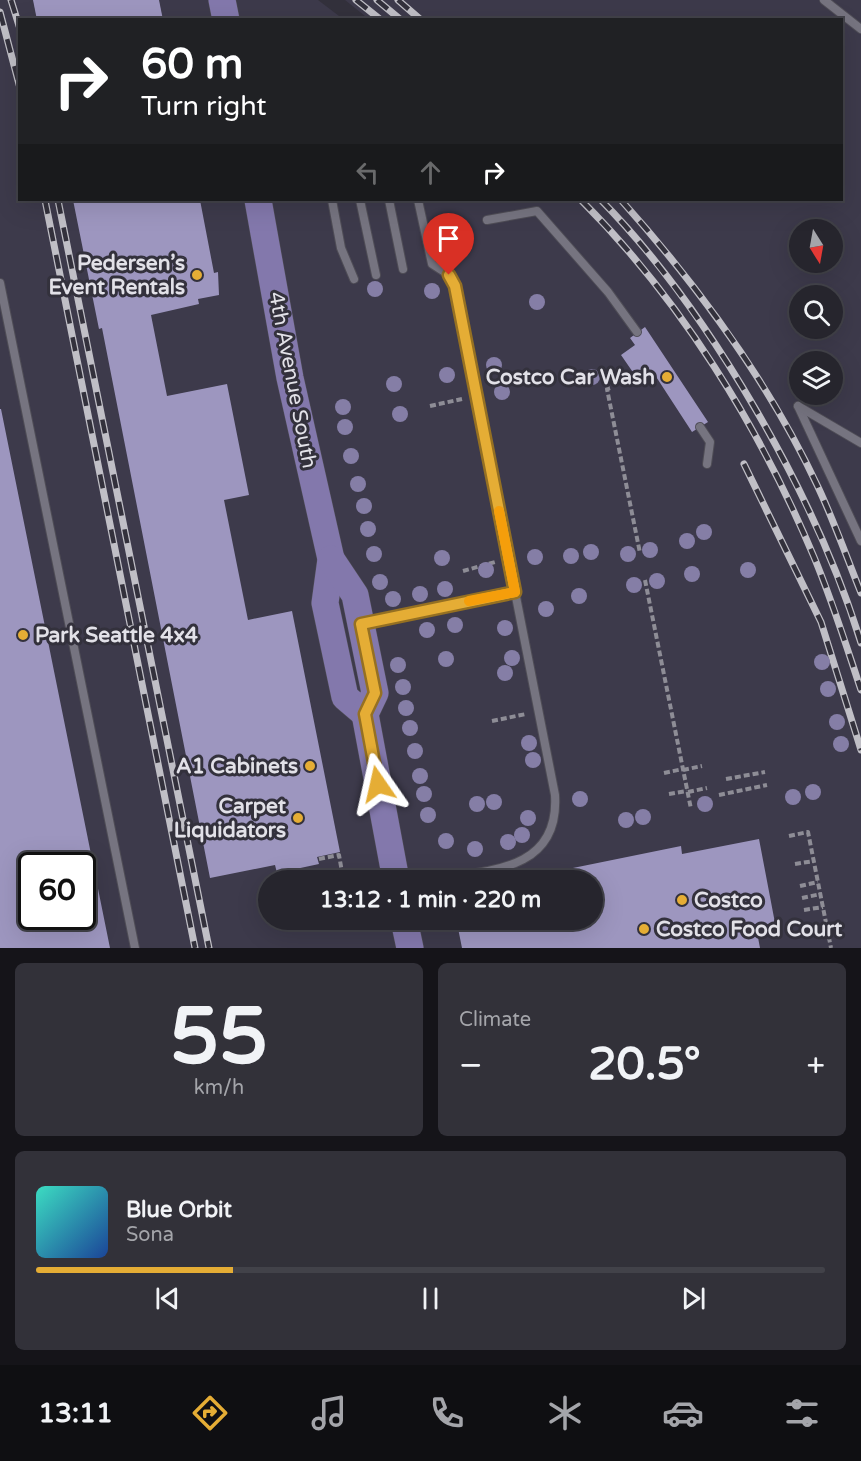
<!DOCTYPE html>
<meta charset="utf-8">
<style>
:root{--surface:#26252d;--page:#323139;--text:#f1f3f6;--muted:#a4a5aa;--line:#424249;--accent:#e5ad35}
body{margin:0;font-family:"Varela Round",sans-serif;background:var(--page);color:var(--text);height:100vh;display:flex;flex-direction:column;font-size:22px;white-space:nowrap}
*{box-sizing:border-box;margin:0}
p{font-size:20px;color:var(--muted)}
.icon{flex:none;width:33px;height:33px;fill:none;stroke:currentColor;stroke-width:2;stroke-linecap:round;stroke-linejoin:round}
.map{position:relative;height:948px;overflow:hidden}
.side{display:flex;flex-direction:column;gap:15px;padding:15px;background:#151419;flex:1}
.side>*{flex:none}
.hud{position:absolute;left:18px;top:18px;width:825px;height:183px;border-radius:0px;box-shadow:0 6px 24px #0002,0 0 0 2px var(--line);background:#202124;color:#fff;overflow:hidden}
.needle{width:39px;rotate:169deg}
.tools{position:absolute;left:789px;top:219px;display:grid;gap:12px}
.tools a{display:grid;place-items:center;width:54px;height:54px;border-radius:50%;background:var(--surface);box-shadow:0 6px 24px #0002,0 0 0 2px var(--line);font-size:30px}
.speed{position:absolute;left:18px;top:852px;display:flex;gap:12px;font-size:30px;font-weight:700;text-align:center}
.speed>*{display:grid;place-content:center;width:78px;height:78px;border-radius:50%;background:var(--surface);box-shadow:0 6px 24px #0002,0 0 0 2px var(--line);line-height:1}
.speed .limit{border:3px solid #111;border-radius:9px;background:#fff;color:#111}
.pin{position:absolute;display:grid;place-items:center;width:51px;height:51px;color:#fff;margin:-62px -26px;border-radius:50% 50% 50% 0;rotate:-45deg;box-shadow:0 0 6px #0007}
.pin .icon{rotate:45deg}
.me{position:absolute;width:66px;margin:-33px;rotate:349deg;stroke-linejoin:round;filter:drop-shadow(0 0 4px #0008)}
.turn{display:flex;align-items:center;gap:21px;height:126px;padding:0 24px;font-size:27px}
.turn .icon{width:78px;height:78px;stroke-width:2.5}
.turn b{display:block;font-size:42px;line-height:51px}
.lanes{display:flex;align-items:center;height:57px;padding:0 24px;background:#0003;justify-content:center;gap:30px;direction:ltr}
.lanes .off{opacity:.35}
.big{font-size:45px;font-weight:700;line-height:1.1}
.side .widget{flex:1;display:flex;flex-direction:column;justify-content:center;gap:9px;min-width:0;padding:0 21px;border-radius:9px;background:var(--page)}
.side .dial{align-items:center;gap:0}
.dial b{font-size:78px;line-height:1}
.song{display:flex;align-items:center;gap:18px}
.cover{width:72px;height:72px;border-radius:9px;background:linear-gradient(135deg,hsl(170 70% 55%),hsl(220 70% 35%))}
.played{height:6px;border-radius:3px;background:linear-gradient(90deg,var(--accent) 25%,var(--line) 25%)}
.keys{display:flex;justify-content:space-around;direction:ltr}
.heat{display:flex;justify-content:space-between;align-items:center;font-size:33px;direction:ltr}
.side .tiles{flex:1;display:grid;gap:15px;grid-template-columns:1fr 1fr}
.widget:last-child{grid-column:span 2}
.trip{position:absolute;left:258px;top:870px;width:345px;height:60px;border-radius:30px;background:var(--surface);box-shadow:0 6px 24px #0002,0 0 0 2px var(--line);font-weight:700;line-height:60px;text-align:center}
.menu{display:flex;height:96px;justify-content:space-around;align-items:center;background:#0f0f12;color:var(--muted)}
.menu .icon{width:42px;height:42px}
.menu .current{color:var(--accent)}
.menu b{font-size:27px;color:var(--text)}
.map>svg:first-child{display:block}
.built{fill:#3d3a4b;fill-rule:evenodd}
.building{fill:#9d96bf;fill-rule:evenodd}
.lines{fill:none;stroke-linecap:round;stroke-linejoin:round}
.lane-casing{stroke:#4f4d56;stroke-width:10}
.primary-casing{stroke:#4f4d56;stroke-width:28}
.path{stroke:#8e8d96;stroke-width:4;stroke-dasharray:6 3;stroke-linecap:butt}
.lane{stroke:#767480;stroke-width:8}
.primary{stroke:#8378ac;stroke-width:27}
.rail-casing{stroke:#c0bfc6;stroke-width:7}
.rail{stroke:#33313c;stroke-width:4.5;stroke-dasharray:14;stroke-linecap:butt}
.tree{fill:#857ea6}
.route-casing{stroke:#957022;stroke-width:15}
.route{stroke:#e5ad35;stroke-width:10}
.slow{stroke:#f59e0b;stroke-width:10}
.poi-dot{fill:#e5ad35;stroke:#33313c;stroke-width:2}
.labels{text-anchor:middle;stroke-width:6;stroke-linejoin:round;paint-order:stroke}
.poi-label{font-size:21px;font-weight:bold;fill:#e2e1e8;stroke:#33313c;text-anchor:end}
.street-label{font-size:21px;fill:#e2e1e8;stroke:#33313c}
</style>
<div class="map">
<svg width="861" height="948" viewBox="0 0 861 948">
<rect width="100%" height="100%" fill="#33313c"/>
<path class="built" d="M0 0H318L343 19 20 20V200H842V20H370L345 0H861V948H0ZM800 230H832V262H800ZM800 296H832V328H800ZM800 362H832V394H800ZM32 866H82V916H32ZM268 880H592V920H268Z"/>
<g class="building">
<path d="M33 0H159L163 20H37Z"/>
<path d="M73 200H200L214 273 218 272 219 295 198 299 199 304 151 315 167 396 227 384 249 495 224 500 248 620 292 611 340 852 317 857 319 864 277 873 275 865 210 878 102 328 99 329Z"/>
<path d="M645 327 708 422 692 432 653 372 639 381 621 355 635 345 630 338Z"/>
<path d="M0 409H1L110 948H0ZM32 866H82V916H32Z"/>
<path d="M759 839 775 923 756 927 760 948H462L458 928 500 920H592V880H570L568 869 681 846 682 854Z"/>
</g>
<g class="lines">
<defs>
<g id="lane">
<path d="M824 0 861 29"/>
<path d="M332 200 341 248 354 279"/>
<path d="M360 200 376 275"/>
<path d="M389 200 403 269"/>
<path d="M418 200 432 264 449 275 455 287 555 795C560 875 481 871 423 880"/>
<path d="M487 220 537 211 608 292 637 332"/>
<path d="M0 283 135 948"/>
<path d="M798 406 861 541"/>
<path d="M798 406 861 443"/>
<path d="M700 427 710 442 707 464"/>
<path d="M365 623 515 592"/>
</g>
<g id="primary">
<path d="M222 0 226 20"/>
<path d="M258 200 290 378 331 559 325 603 345 697 365 714"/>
<path d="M331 559 355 595 375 693 365 714 396 880"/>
<path d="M404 920 410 948"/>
</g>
</defs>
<use href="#lane" class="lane-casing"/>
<use href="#primary" class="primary-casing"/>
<g class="path">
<path d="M610 388 607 389 640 553"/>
<path d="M430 406 462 399"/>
<path d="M463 571 495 562"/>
<path d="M645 580 691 809"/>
<path d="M492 721 526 714"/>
<path d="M683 770 702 766"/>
<path d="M664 773 683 769"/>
<path d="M726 779 765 772"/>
<path d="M688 792 707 788"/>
<path d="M669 794 687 791"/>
<path d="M719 795 767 785"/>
<path d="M789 836 808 832 831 948"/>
<path d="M319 859 339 855 342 872"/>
<path d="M795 864 814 861"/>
<path d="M800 886 818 882"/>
<path d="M802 898 821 894"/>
<path d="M804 910 823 907"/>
</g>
<use href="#lane" class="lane"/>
<use href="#primary" class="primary"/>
<defs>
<g id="rail">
<path d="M11 0 20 29"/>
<path d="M356 0 381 20"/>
<path d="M377 0 401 20"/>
<path d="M398 0 421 20"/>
<path d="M0 12 20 88"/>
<path d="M45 200 195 948"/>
<path d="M58 200 209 948"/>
<path d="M581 200C681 300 759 426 814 557 832 600 846 645 861 690"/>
<path d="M601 200C709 310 816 496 861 643"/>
<path d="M621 200C698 286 769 382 818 487 834 521 847 558 861 593"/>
<path d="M744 464 821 622 861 750"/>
</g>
</defs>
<use href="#rail" class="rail-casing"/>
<use href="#rail" class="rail"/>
</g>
<g class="tree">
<circle cx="375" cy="289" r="8"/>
<circle cx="432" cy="291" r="8"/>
<circle cx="537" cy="302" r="8"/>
<circle cx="494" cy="365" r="8"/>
<circle cx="447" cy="375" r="8"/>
<circle cx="592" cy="377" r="8"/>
<circle cx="394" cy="384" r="8"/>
<circle cx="502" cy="392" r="8"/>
<circle cx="343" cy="407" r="8"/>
<circle cx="400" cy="414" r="8"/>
<circle cx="345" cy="427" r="8"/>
<circle cx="351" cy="456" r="8"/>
<circle cx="358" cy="484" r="8"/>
<circle cx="364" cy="506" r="8"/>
<circle cx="368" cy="529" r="8"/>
<circle cx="704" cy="532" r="8"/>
<circle cx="687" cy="541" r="8"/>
<circle cx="650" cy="550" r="8"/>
<circle cx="591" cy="552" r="8"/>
<circle cx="374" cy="554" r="8"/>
<circle cx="628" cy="554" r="8"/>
<circle cx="571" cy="556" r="8"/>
<circle cx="535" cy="557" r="8"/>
<circle cx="442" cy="558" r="8"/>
<circle cx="486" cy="570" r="8"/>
<circle cx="748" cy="570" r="8"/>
<circle cx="692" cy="574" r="8"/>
<circle cx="657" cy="581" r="8"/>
<circle cx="380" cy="582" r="8"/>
<circle cx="634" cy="585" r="8"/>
<circle cx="445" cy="589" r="8"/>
<circle cx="420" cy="594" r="8"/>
<circle cx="579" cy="596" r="8"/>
<circle cx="393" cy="599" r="8"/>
<circle cx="546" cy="609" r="8"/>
<circle cx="455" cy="625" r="8"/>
<circle cx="505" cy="628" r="8"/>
<circle cx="427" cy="630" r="8"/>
<circle cx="512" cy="658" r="8"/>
<circle cx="446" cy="659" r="8"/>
<circle cx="822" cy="662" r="8"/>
<circle cx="398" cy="665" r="8"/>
<circle cx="505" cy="673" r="8"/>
<circle cx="403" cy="687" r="8"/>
<circle cx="828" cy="689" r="8"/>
<circle cx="406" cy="708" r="8"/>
<circle cx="837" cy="722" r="8"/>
<circle cx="410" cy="728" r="8"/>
<circle cx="529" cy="743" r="8"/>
<circle cx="841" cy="744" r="8"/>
<circle cx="415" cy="751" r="8"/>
<circle cx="533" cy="760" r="8"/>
<circle cx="420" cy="776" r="8"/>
<circle cx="813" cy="792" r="8"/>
<circle cx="424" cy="794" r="8"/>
<circle cx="793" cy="797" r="8"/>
<circle cx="580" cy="799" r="8"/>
<circle cx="494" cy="802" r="8"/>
<circle cx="477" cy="804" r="8"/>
<circle cx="705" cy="804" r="8"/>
<circle cx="428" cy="815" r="8"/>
<circle cx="643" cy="817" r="8"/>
<circle cx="528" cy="818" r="8"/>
<circle cx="626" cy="820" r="8"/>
<circle cx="522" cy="835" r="8"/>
<circle cx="446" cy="841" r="8"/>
<circle cx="508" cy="842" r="8"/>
<circle cx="475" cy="849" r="8"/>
</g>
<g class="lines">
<defs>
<path id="route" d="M378 784 365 714 375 693 361 624 515 592 455 286 449 275"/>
</defs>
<use href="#route" class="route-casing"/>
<use href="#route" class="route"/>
<path class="slow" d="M469 601 515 592 499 511"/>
</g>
<g class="poi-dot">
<circle cx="197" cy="275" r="6"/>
<circle cx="667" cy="377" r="6"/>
<circle cx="23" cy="635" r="6"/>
<circle cx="310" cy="766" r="6"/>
<circle cx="298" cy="818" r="6"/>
<circle cx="682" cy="900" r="6"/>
<circle cx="644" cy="929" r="6"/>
</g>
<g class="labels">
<g class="poi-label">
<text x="185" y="270">Pedersen’s<tspan x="185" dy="24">Event Rentals</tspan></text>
<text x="655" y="384">Costco Car Wash</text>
<text x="35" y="642" text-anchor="start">Park Seattle 4x4</text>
<text x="298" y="773">A1 Cabinets</text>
<text x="286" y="813">Carpet<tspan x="286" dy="24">Liquidators</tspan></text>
<text x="694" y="907" text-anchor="start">Costco</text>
<text x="656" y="936" text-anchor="start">Costco Food Court</text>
</g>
<g class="street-label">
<text transform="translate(293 380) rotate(79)" y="7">4th Avenue South</text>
</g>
</g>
</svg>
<div class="tools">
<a><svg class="needle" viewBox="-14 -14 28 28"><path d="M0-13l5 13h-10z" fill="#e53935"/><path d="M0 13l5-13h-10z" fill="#a4a5aa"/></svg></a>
<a><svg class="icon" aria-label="search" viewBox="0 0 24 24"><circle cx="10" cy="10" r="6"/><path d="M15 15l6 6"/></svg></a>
<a><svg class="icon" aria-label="layers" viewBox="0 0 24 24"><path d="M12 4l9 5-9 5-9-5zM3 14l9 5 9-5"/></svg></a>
</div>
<div class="speed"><div class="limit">60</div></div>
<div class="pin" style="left:449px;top:275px;background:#d93025"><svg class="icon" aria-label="arrive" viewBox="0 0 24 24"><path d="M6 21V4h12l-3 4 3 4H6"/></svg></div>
<svg class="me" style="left:378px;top:784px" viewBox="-20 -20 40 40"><path d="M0-17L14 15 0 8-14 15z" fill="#e5ad35" stroke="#fff" stroke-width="4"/></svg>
<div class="trip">13:12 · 1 min · 220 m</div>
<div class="hud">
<div class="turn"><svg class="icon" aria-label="right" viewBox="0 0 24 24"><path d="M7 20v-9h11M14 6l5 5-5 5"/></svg><div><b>60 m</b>Turn right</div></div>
<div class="lanes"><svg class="icon off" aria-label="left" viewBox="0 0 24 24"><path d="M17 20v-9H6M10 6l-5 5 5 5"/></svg><svg class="icon off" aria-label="ahead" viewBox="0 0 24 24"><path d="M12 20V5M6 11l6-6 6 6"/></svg><svg class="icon" aria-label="right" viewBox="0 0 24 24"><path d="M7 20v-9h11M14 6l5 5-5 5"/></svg></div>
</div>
</div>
<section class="side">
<div class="tiles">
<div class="widget dial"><b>55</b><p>km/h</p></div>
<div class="widget"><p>Climate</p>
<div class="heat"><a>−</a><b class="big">20.5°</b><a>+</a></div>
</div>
<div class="widget">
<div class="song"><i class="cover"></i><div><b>Blue Orbit</b><p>Sona</p></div></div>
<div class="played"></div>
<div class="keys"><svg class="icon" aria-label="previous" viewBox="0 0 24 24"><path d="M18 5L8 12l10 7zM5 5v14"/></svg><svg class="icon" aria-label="pause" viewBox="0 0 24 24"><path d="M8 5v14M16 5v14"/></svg><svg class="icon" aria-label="next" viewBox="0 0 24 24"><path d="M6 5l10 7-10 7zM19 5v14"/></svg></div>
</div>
</div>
</section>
<nav class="menu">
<b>13:11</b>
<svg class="icon current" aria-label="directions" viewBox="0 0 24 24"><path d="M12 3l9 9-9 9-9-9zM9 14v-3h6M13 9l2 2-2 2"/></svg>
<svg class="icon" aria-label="music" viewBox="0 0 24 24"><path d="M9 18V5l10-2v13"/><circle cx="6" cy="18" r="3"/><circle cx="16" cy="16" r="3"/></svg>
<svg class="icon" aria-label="phone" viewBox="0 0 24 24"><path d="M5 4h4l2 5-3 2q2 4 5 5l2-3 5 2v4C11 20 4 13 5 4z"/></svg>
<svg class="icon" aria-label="climate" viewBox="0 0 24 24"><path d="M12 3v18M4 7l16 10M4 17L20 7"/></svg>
<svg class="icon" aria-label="car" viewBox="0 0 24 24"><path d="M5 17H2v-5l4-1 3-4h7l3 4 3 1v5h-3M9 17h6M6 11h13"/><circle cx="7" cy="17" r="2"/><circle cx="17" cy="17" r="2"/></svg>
<svg class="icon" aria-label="filters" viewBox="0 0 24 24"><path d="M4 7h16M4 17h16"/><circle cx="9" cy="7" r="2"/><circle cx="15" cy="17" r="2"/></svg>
</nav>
